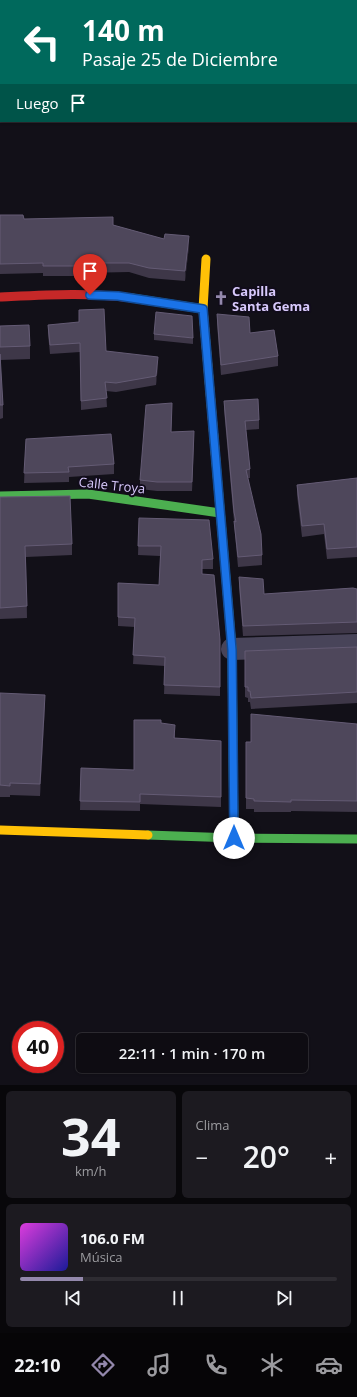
<!DOCTYPE html>
<html lang="es">
<meta charset="utf-8">
<style>
:root{--surface:#0e0c12;--page:#1c1a20;--text:#f1f3f6;--muted:#9b9b9f;--line:#2e2c32;--accent:#9388ac}
body{margin:0;font-family:"Open Sans",sans-serif;background:var(--page);color:var(--text);height:100vh;display:flex;flex-direction:column;font-size:15px;white-space:nowrap}
*{box-sizing:border-box;margin:0}
p{font-size:13px;color:var(--muted)}
.icon{flex:none;width:22px;height:22px;fill:none;stroke:currentColor;stroke-width:2;stroke-linecap:round;stroke-linejoin:round}
.map{position:relative;height:1085px;overflow:hidden}
.sheet{display:flex;flex-direction:column;gap:6px;padding:6px;background:#08070a;flex:1}
.sheet>*{flex:none}
.hud{position:absolute;left:0px;top:0px;width:357px;height:122px;box-shadow:0 1px 3px #0004,0 0 0 1px var(--line);background:#00695c;color:#fff;overflow:hidden}
.speed{position:absolute;left:12px;top:1021px;display:flex;gap:8px;font-size:20px;font-weight:700;text-align:center}
.speed>*{display:grid;place-content:center;width:52px;height:52px;border-radius:50%;background:var(--surface);box-shadow:0 1px 3px #0004,0 0 0 1px var(--line);line-height:1}
.speed .limit{border:6px solid #d22;background:#fff;color:#111}
.pin{position:absolute;display:grid;place-items:center;width:34px;height:34px;color:#fff;margin:-41px -17px;border-radius:50% 50% 50% 0;rotate:-45deg;box-shadow:0 0 4px #0007}
.pin .icon{rotate:45deg}
.me{position:absolute;width:44px;margin:-22px;rotate:0deg;stroke-linejoin:round;filter:drop-shadow(0 0 3px #0008)}
.turn{display:flex;align-items:center;gap:14px;height:84px;padding:0 16px;font-size:18px}
.turn .icon{width:52px;height:52px;stroke-width:2.5}
.turn b{display:block;font-size:28px;line-height:34px}
.then{display:flex;align-items:center;height:38px;padding:0 16px;background:#0003;gap:8px;font-size:15px}
.big{font-size:30px;font-weight:600;line-height:1.1}
.sheet .card{flex:1;display:flex;flex-direction:column;justify-content:center;gap:6px;min-width:0;padding:0 14px;border-radius:6px;background:var(--page)}
.sheet .dial{align-items:center;gap:0}
.dial b{font-size:52px;line-height:1}
.song{display:flex;align-items:center;gap:12px}
.cover{width:48px;height:48px;border-radius:6px;background:linear-gradient(135deg,hsl(300 70% 55%),hsl(240 70% 35%))}
.played{height:4px;border-radius:2px;background:linear-gradient(90deg,var(--accent) 20%,var(--line) 20%)}
.keys{display:flex;justify-content:space-around;direction:ltr}
.heat{display:flex;justify-content:space-between;align-items:center;font-size:22px;direction:ltr}
.sheet .tiles{flex:1;display:grid;gap:6px;grid-template-columns:1fr 1fr}
.card:last-child{grid-column:span 2}
.trip{position:absolute;left:76px;top:1033px;width:232px;height:40px;border-radius:6px;background:var(--surface);box-shadow:0 1px 3px #0004,0 0 0 1px var(--line);font-weight:600;line-height:40px;text-align:center}
.tabs{display:flex;height:64px;justify-content:space-around;align-items:center;background:#060507;color:var(--muted)}
.tabs .icon{width:28px;height:28px}
.tabs .active{color:var(--accent)}
.tabs b{font-size:18px;color:var(--text)}
.map>svg:first-child{display:block}
.lines{fill:none;stroke-linecap:round;stroke-linejoin:round}
.street{stroke:#484459;stroke-width:22}
.fast{stroke:#4caf50;stroke-width:9}
.slow{stroke:#ffc107;stroke-width:9}
.jam{stroke:#c62828;stroke-width:9}
.wall{fill:#3e3748}
.shaded-wall{fill:#25212c}
.building{fill:#4e475b;stroke:#645b74}
.route-casing{stroke:#114b97;stroke-width:10}
.route{stroke:#1a73e8;stroke-width:7}
.labels{text-anchor:middle;stroke-width:4;stroke-linejoin:round;paint-order:stroke}
.poi-label{font-size:13px;font-weight:bold;fill:#d8c9fc;stroke:#110c1b;text-anchor:start}
.street-label{font-size:13px;fill:#d8c9fc;stroke:#110c1b}
</style>
<div class="map">
<svg width="357" height="1085" viewBox="0 0 357 1085">
<rect width="100%" height="100%" fill="#121018"/>
<g class="lines">
<g class="street">
<path d="M303 0V1"/>
<path d="M356 53 357 54"/>
<path d="M0 87H1"/>
<path d="M232 649 357 645"/>
</g>
<g class="fast">
<path d="M132 298 203 309"/>
<path d="M216 462 232 649 234 838"/>
<path d="M0 496 88 494 220 513"/>
<path d="M148 835 234 838 357 839"/>
</g>
<g class="slow">
<path d="M206 259 203 309 216 462"/>
<path d="M0 830 148 835"/>
</g>
<path class="jam" d="M0 297C43 295 90 292 132 298"/>
</g>
<g class="wall">
<path d="M0 0 1 1V34H0Z"/>
<path d="M244 0H281V1H245Z"/>
<path d="M0 215 24 219 113 225 189 246 185 281 149 278 129 272 82 273V276H43V273L0 274Z"/>
<path d="M217 314 250 333 278 356V366L221 375 217 324Z"/>
<path d="M48 325 106 351 158 366 156 385 116 392 106 391 107 407 81 410 80 352 50 354 48 334Z"/>
<path d="M0 326 30 346V359L0 360 3 405V418L0 419Z"/>
<path d="M154 334 193 338V344L154 340Z"/>
<path d="M224 401 259 420V429L246 430 250 469V478H248L262 555V565L238 567 234 524V521L224 410Z"/>
<path d="M172 413 171 432 194 440 192 491H157L140 489V480Z"/>
<path d="M26 439 114 464V474L69 477V482L24 483Z"/>
<path d="M357 478V557L327 559 324 534 302 537 297 495V485Z"/>
<path d="M0 497 72 544V555L26 557 27 618 0 619Z"/>
<path d="M139 518 213 559V569H202V574L220 640V696L164 694 165 666 133 664 135 627 118 626V583L159 585 160 556 138 555Z"/>
<path d="M239 577 264 594 357 589V633L243 636 239 587Z"/>
<path d="M357 647V703L251 709 250 702H248V698L245 697V651Z"/>
<path d="M0 693 45 706 40 796 10 795V797H0Z"/>
<path d="M161 723 175 734V738L221 741V807L140 804V811L80 810 81 768 134 770Z"/>
<path d="M357 724V812L291 811V812H254V809H246V742H251Z"/>
</g>
<g class="shaded-wall">
<path d="M189 236V246L185 281V271Z"/>
<path d="M158 357V366L156 385V376Z"/>
<path d="M172 403V413L171 441V432Z"/>
<path d="M194 431V440L192 491V482Z"/>
<path d="M45 695V706L40 796V784Z"/>
</g>
<g class="building">
<path d="M0 0H16V1H1V25H0Z"/>
<rect x="251" y="0" width="28" height="1"/>
<path d="M0 215H23L24 219 113 217V225L164 239 165 234 189 236 185 271 149 268 129 263H82V266H43V263L0 264Z"/>
<path d="M104 309 106 351 158 357 156 376 116 383 105 382 107 398 81 401 80 343 50 345 48 325 79 322V310Z"/>
<path d="M156 312 192 316 193 338 154 334Z"/>
<path d="M217 314 249 317 250 333 274 330 278 356 221 365Z"/>
<path d="M29 325 30 346 0 347V326Z"/>
<path d="M0 354 3 405H0Z"/>
<path d="M258 399 259 420 245 421 250 469 246 470 261 534 262 555 238 557 234 521 236 522 234 512 224 401Z"/>
<path d="M172 403 171 432 194 431 192 482H157L140 480 146 405Z"/>
<path d="M111 434 114 464 68 467 69 472 24 473 26 439Z"/>
<path d="M357 478V547L327 549 324 524 302 526 297 485Z"/>
<path d="M70 496 72 544 25 546 27 606 0 608V497Z"/>
<path d="M139 518 209 520 213 559 202 560V574L214 575 220 640V687L164 685 165 657 133 655 135 618 118 617V583L159 585 161 546H138Z"/>
<path d="M239 577 263 579 264 594 353 588 357 589V622L243 626Z"/>
<path d="M357 647V692L251 698 250 691H248V687H245V651Z"/>
<path d="M0 693 45 695 40 784 10 783V786L0 785Z"/>
<path d="M251 714 357 724V801L291 800V802L254 801V799L246 798V742H251Z"/>
<path d="M134 720H161V723L175 725 174 738 221 741V797L140 794V802L80 801 81 768 134 770Z"/>
</g>
<g class="lines">
<defs>
<path id="route" d="M90 295 118 296 203 309 232 650 234 838"/>
</defs>
<use href="#route" class="route-casing"/>
<use href="#route" class="route"/>
</g>
<defs>
<symbol id="church-bare" viewBox="-9 -9 18 18"><path d="M-1.2-6h2.4v3.5h3.3v2.4h-3.3V6h-2.4V-.1h-3.3v-2.4h3.3Z" fill="#9388ac" stroke="#110c1b" stroke-width="2.5" paint-order="stroke"/></symbol>
</defs>
<g fill-rule="evenodd">
<use href="#church-bare" x="211" y="288" width="20" height="20"/>
</g>
<g class="labels">
<g class="poi-label">
<text x="232" y="296">Capilla<tspan x="232" dy="15">Santa Gema</tspan></text>
</g>
<g class="street-label">
<text transform="translate(112 485) rotate(6)" y="5">Calle Troya</text>
</g>
</g>
</svg>
<div class="speed"><div class="limit">40</div></div>
<div class="pin" style="left:90px;top:295px;background:#d93025"><svg class="icon" aria-label="arrive" viewBox="0 0 24 24"><path d="M6 21V4h12l-3 4 3 4H6"/></svg></div>
<svg class="me" style="left:234px;top:838px" viewBox="-20 -20 40 40"><circle r="19" fill="#fff"/><path d="M0-13L10 11 0 6-10 11z" fill="#1a73e8"/></svg>
<div class="trip">22:11 · 1 min · 170 m</div>
<div class="hud">
<div class="turn"><svg class="icon" aria-label="left" viewBox="0 0 24 24"><path d="M17 20v-9H6M10 6l-5 5 5 5"/></svg><div><b>140 m</b>Pasaje 25 de Diciembre</div></div>
<div class="then">Luego<svg class="icon" aria-label="arrive" viewBox="0 0 24 24"><path d="M6 21V4h12l-3 4 3 4H6"/></svg></div>
</div>
</div>
<section class="sheet">
<div class="tiles">
<div class="card dial"><b>34</b><p>km/h</p></div>
<div class="card"><p>Clima</p>
<div class="heat"><a>−</a><b class="big">20°</b><a>+</a></div>
</div>
<div class="card">
<div class="song"><i class="cover"></i><div><b>106.0 FM</b><p>Música</p></div></div>
<div class="played"></div>
<div class="keys"><svg class="icon" aria-label="previous" viewBox="0 0 24 24"><path d="M18 5L8 12l10 7zM5 5v14"/></svg><svg class="icon" aria-label="pause" viewBox="0 0 24 24"><path d="M8 5v14M16 5v14"/></svg><svg class="icon" aria-label="next" viewBox="0 0 24 24"><path d="M6 5l10 7-10 7zM19 5v14"/></svg></div>
</div>
</div>
</section>
<nav class="tabs">
<b>22:10</b>
<svg class="icon active" aria-label="directions" viewBox="0 0 24 24"><path d="M12 3l9 9-9 9-9-9zM9 14v-3h6M13 9l2 2-2 2"/></svg>
<svg class="icon" aria-label="music" viewBox="0 0 24 24"><path d="M9 18V5l10-2v13"/><circle cx="6" cy="18" r="3"/><circle cx="16" cy="16" r="3"/></svg>
<svg class="icon" aria-label="phone" viewBox="0 0 24 24"><path d="M5 4h4l2 5-3 2q2 4 5 5l2-3 5 2v4C11 20 4 13 5 4z"/></svg>
<svg class="icon" aria-label="climate" viewBox="0 0 24 24"><path d="M12 3v18M4 7l16 10M4 17L20 7"/></svg>
<svg class="icon" aria-label="car" viewBox="0 0 24 24"><path d="M5 17H2v-5l4-1 3-4h7l3 4 3 1v5h-3M9 17h6M6 11h13"/><circle cx="7" cy="17" r="2"/><circle cx="17" cy="17" r="2"/></svg>
</nav>
